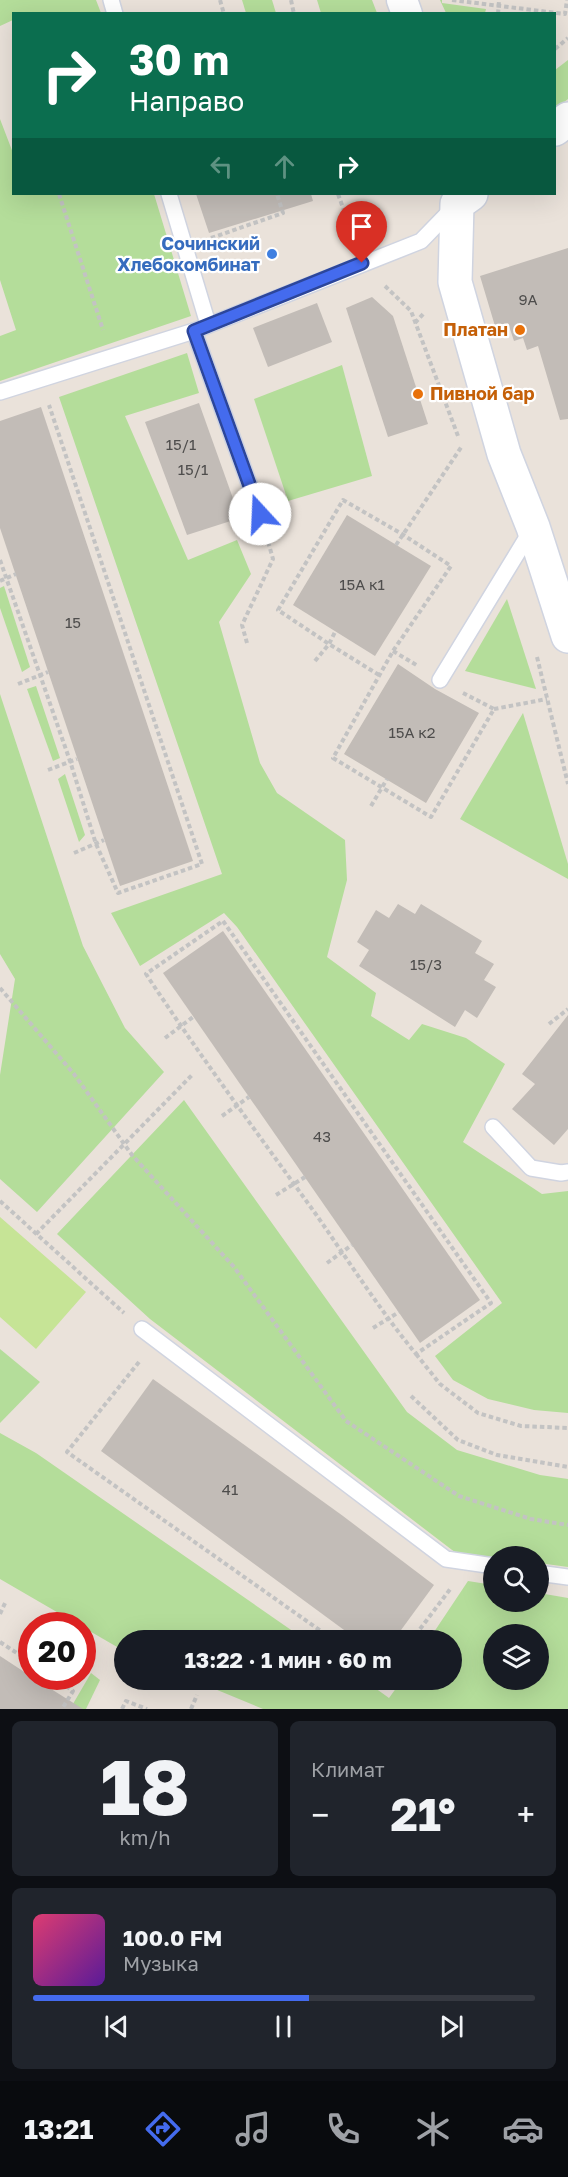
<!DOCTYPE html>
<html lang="ru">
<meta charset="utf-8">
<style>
:root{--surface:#171b24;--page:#20242c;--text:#f1f3f6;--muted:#9ea1a6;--line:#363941;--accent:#446bee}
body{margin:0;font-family:"Golos Text",sans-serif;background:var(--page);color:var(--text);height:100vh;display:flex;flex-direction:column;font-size:22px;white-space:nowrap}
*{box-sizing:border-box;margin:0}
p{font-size:20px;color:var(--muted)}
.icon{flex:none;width:33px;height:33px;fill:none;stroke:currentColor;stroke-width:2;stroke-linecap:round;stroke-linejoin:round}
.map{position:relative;height:1709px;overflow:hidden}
.panel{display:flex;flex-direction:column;gap:12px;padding:12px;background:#0d0f14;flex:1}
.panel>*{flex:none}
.guide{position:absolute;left:12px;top:12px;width:544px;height:183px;border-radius:0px;box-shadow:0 6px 24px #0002;background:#0b6e4f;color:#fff;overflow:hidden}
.buttons{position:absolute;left:483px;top:1546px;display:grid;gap:12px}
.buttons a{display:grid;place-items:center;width:66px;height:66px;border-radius:50%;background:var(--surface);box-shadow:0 6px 24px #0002;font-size:30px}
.speed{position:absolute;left:18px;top:1612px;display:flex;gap:12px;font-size:30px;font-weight:700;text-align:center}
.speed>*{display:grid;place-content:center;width:78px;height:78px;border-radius:50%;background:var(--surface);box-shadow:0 6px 24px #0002;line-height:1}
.speed .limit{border:9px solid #d22;background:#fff;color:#111}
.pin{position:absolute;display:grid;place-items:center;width:51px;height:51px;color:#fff;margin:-62px -26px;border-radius:50% 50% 50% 0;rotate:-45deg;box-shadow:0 0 6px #0007}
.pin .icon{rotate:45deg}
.me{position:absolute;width:66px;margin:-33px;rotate:340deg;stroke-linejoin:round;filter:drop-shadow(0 0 4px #0008)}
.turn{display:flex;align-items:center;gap:21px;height:126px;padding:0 18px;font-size:27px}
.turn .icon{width:78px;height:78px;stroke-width:2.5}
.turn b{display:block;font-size:42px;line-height:51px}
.lanes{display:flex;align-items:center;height:57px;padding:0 18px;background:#0003;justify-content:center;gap:30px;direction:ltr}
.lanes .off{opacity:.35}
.big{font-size:45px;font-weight:700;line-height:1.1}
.panel .widget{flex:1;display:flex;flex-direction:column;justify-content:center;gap:9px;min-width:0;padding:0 21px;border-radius:9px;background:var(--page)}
.panel .dial{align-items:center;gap:0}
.dial b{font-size:78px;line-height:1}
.song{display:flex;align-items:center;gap:18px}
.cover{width:72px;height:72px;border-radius:9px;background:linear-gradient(135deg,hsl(340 70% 55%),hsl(270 70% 35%))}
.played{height:6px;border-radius:3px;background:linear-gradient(90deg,var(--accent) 55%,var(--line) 55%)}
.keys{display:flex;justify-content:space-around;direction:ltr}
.heat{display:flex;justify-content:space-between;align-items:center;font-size:33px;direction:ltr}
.panel .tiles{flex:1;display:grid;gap:12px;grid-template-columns:1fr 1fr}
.widget:last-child{grid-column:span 2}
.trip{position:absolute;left:114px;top:1630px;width:348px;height:60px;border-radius:30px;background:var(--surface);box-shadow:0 6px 24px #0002;font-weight:700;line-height:60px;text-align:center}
.menu{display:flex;height:96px;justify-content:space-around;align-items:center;background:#090b0e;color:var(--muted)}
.menu .icon{width:42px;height:42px}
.menu .selected{color:var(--accent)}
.menu b{font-size:27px;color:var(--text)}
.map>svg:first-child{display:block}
.green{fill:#b4dd9a;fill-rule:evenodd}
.pitch{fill:#c6e496}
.building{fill:#c2bcb7}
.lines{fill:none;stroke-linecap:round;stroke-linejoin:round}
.service-casing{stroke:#d0d4e0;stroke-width:18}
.minor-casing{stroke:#d0d4e0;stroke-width:33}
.tertiary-casing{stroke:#d0d4e0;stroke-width:36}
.path{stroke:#c3c3c3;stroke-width:4;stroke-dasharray:4.5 3;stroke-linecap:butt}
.service{stroke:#fff;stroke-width:15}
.minor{stroke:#fff;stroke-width:30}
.tertiary{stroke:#fff;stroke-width:33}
.route-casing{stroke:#2c469b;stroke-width:15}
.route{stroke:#446bee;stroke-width:10}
.shop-dot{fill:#3f7fe0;stroke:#fff;stroke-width:2}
.food-dot{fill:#e8710a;stroke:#fff;stroke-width:2}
.labels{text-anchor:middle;stroke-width:4.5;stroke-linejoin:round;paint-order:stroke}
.number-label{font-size:15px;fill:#4e4d4c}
.shop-label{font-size:18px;font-weight:bold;fill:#366cbe;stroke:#fff;text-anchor:end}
.food-label{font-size:18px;font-weight:bold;fill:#c56008;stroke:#fff;text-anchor:end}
</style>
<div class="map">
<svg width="568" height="1709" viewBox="0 0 568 1709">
<rect width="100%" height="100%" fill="#eae2da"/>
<g class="green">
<path d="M0 0H96L101 13 14 14 13 20 0 26Z"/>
<path d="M242 0H272L276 13H246Z"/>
<path d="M317 0H372L377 13H321Z"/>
<path d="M440 0H442V3L486 9 485 13H446Z"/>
<path d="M568 60V99L555 109V70Z"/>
<path d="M0 119 13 153 14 194H154L191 316 0 381V336L16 330 0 280Z"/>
<path d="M187 353 199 393 125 416 188 560 237 540 251 574 219 622 260 763 277 793 345 840 347 880 327 957 376 993 371 1016 409 1040 422 1024 466 1038 505 1064 463 1142 542 1194 568 1191V1413L534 1410 488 1399 453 1380 435 1356 502 1303 237 927 224 913 140 966 111 913 222 874 59 397Z"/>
<path d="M342 365 372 476 288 501 254 399Z"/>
<path d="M4 586 30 667 22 672 0 608V588Z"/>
<path d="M507 599 536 689 465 671Z"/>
<path d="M36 686 60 758 53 761 27 689Z"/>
<path d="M0 694 83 946 125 1028 164 1072 37 1212 0 1179V1075L15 979 0 954Z"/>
<path d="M523 713 568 864V879L460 819Z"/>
<path d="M65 774 85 835 79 842 58 779Z"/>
<path d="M184 1100 407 1412 457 1450 540 1475 568 1479V1567L539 1563 538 1557H493L456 1553 150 1319 57 1234Z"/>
<path d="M0 1349 40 1382 0 1423Z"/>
<path d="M0 1433 36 1453 307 1641H124V1651L0 1579Z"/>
<path d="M468 1581 493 1585 494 1602H538L539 1593 568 1598V1709H263L193 1680H364L389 1698 402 1680H452V1641H428ZM494 1635H538V1680H494Z"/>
<path d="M91 1673 100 1680 86 1709H70Z"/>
</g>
<path class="pitch" d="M0 1217 86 1292 36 1349 0 1317Z"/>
<g class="building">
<path d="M196 194H311L313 201 209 233Z"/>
<path d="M568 248V419L560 420 538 346 527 350 523 338 514 341 508 323 495 326 480 276Z"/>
<path d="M372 297 393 316 428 424 388 437 346 308Z"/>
<path d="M317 303 332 342 268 367 253 328Z"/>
<path d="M199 403 240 518 187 535 145 422Z"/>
<path d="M41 407 193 861 120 886 0 528V421Z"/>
<path d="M347 515 431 566 375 656 293 605Z"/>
<path d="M398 664 435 689 479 713 426 803 344 754Z"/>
<path d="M398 904 415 914 421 904 482 941 475 953 494 964 484 980 496 987 477 1018 465 1010 455 1027 359 966 369 950 357 942 376 910 389 918Z"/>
<path d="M223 931 480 1300 420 1343 163 973Z"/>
<path d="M568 1015V1129L554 1145 512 1109 535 1084 522 1074Z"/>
<path d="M153 1379 343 1516 434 1585 393 1641H359L101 1451Z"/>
<path d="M0 1656 32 1677 83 1709H0Z"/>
</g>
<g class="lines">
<defs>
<g id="service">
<path d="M111 0 115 14"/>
<path d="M169 194 208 324"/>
<path d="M194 331 260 514"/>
<path d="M0 392 194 331 421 241 453 208"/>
<path d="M440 680 532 529"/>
<path d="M493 1127 531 1168 561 1173 568 1172"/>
<path d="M142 1329 446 1559 494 1566"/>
<path d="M538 1573 568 1577"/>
</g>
<path id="minor" d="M402 0 407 14"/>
<g id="tertiary">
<path d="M555 129 568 119"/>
<path d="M471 194 457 204 455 282 504 454 533 527 568 636"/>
</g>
</defs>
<use href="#service" class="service-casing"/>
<use href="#minor" class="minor-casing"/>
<use href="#tertiary" class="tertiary-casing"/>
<g class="path">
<path d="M220 0 224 14"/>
<path d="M291 0 294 14"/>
<path d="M452 0 565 14 567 0"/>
<path d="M498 14 499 1"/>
<path d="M555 49 568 38"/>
<path d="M59 194 103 330"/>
<path d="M338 194 354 238"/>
<path d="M211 238 283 213 277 194"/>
<path d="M385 286 411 311 458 436"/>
<path d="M415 323 425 312"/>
<path d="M396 545 462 446"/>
<path d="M0 560 70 761 96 844 118 893 202 864 49 405"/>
<path d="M0 581 16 574"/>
<path d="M247 643 242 625 273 559 267 538"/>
<path d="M393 651 418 666"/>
<path d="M537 657 568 784"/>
<path d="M315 661 329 644 335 632"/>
<path d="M379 675 329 644 278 610 343 500 402 534 451 566 393 651 333 758 431 817 494 709 463 693"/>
<path d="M18 684 48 672"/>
<path d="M494 709 547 699"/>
<path d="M48 770 77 759"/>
<path d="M371 806 387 779"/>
<path d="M74 853 104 840"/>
<path d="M223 921 491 1303 416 1354C379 1309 348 1260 315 1213 258 1134 200 1056 146 974Z"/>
<path d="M0 988 74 1074 132 1155 234 1267 346 1421 459 1496 531 1519 568 1525"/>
<path d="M549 1024 568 1009"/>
<path d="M165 1038 193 1017"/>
<path d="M222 1116 249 1097"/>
<path d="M276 1195 305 1177"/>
<path d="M0 1201 124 1313"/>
<path d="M36 1234 192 1075"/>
<path d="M327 1263 352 1245"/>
<path d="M373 1328 399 1312"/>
<path d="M416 1354 440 1384 478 1413 521 1426 568 1428"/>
<path d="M139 1362 67 1452 335 1641"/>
<path d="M411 1396 458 1440 497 1455 568 1467"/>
<path d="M0 1614 6 1601"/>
<path d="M411 1641 451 1588"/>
<path d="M0 1642 32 1663"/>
<path d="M54 1677 73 1691 62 1709"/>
<path d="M51 1689 56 1678"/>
<path d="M122 1709 126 1701 147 1709"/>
<path d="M191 1709 197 1695"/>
</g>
<use href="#service" class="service"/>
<use href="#minor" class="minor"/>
<use href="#tertiary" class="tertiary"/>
</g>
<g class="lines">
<defs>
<path id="route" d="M260 514 194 331 362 263"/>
</defs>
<use href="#route" class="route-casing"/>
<use href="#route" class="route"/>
</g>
<circle class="shop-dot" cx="272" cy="254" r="6"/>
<g class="food-dot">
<circle cx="520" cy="330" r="6"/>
<circle cx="418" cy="394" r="6"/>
</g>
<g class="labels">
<g class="number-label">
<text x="528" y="305">9А</text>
<text x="181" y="450">15/1</text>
<text x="193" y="475">15/1</text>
<text x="362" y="590">15А к1</text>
<text x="73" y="628">15</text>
<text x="412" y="738">15А к2</text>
<text x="426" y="970">15/3</text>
<text x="322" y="1142">43</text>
<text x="230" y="1495">41</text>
</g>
<g class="shop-label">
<text x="260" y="250">Сочинский<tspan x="260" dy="21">Хлебокомбинат</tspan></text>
</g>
<g class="food-label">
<text x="508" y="336">Платан</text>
<text x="430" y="400" text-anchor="start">Пивной бар</text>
</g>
</g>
</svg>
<div class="buttons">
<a><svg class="icon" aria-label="search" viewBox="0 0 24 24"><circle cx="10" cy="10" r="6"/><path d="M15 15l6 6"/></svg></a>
<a><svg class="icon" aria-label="layers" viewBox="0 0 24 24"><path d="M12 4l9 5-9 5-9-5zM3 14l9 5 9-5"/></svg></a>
</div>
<div class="speed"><div class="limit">20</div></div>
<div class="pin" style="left:362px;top:263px;background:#d93025"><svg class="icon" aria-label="arrive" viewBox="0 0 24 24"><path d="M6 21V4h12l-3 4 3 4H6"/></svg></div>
<svg class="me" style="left:260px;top:514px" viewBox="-20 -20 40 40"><circle r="19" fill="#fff"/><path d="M0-13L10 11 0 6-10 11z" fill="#446bee"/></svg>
<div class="trip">13:22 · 1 мин · 60 m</div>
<div class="guide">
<div class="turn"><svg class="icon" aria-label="right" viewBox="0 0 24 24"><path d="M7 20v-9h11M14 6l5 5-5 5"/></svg><div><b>30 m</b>Направо</div></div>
<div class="lanes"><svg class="icon off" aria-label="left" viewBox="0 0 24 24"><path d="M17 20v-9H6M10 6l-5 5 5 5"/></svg><svg class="icon off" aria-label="ahead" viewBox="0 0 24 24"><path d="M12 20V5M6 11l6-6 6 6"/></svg><svg class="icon" aria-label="right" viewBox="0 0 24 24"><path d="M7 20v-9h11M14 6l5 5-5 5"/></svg></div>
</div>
</div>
<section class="panel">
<div class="tiles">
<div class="widget dial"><b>18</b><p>km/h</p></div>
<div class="widget"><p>Климат</p>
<div class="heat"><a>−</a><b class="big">21°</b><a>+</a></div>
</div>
<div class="widget">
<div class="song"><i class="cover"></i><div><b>100.0 FM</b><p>Музыка</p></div></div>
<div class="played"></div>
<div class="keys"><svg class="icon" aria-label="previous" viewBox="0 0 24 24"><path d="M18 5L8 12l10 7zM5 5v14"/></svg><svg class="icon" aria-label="pause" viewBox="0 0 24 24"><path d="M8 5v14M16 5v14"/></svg><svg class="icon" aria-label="next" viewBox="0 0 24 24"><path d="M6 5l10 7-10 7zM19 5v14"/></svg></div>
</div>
</div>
</section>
<nav class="menu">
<b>13:21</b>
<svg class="icon selected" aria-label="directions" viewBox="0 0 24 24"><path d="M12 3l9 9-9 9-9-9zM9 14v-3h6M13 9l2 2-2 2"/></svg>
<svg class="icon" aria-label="music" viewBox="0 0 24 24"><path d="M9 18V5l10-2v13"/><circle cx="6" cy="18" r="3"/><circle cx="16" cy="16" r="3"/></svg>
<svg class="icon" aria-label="phone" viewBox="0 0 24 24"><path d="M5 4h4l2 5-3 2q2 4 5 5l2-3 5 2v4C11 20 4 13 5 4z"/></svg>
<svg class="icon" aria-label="climate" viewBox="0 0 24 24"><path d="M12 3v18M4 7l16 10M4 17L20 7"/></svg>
<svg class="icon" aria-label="car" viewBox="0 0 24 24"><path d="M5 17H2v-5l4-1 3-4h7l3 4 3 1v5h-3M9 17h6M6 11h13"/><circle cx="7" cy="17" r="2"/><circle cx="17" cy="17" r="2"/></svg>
</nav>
